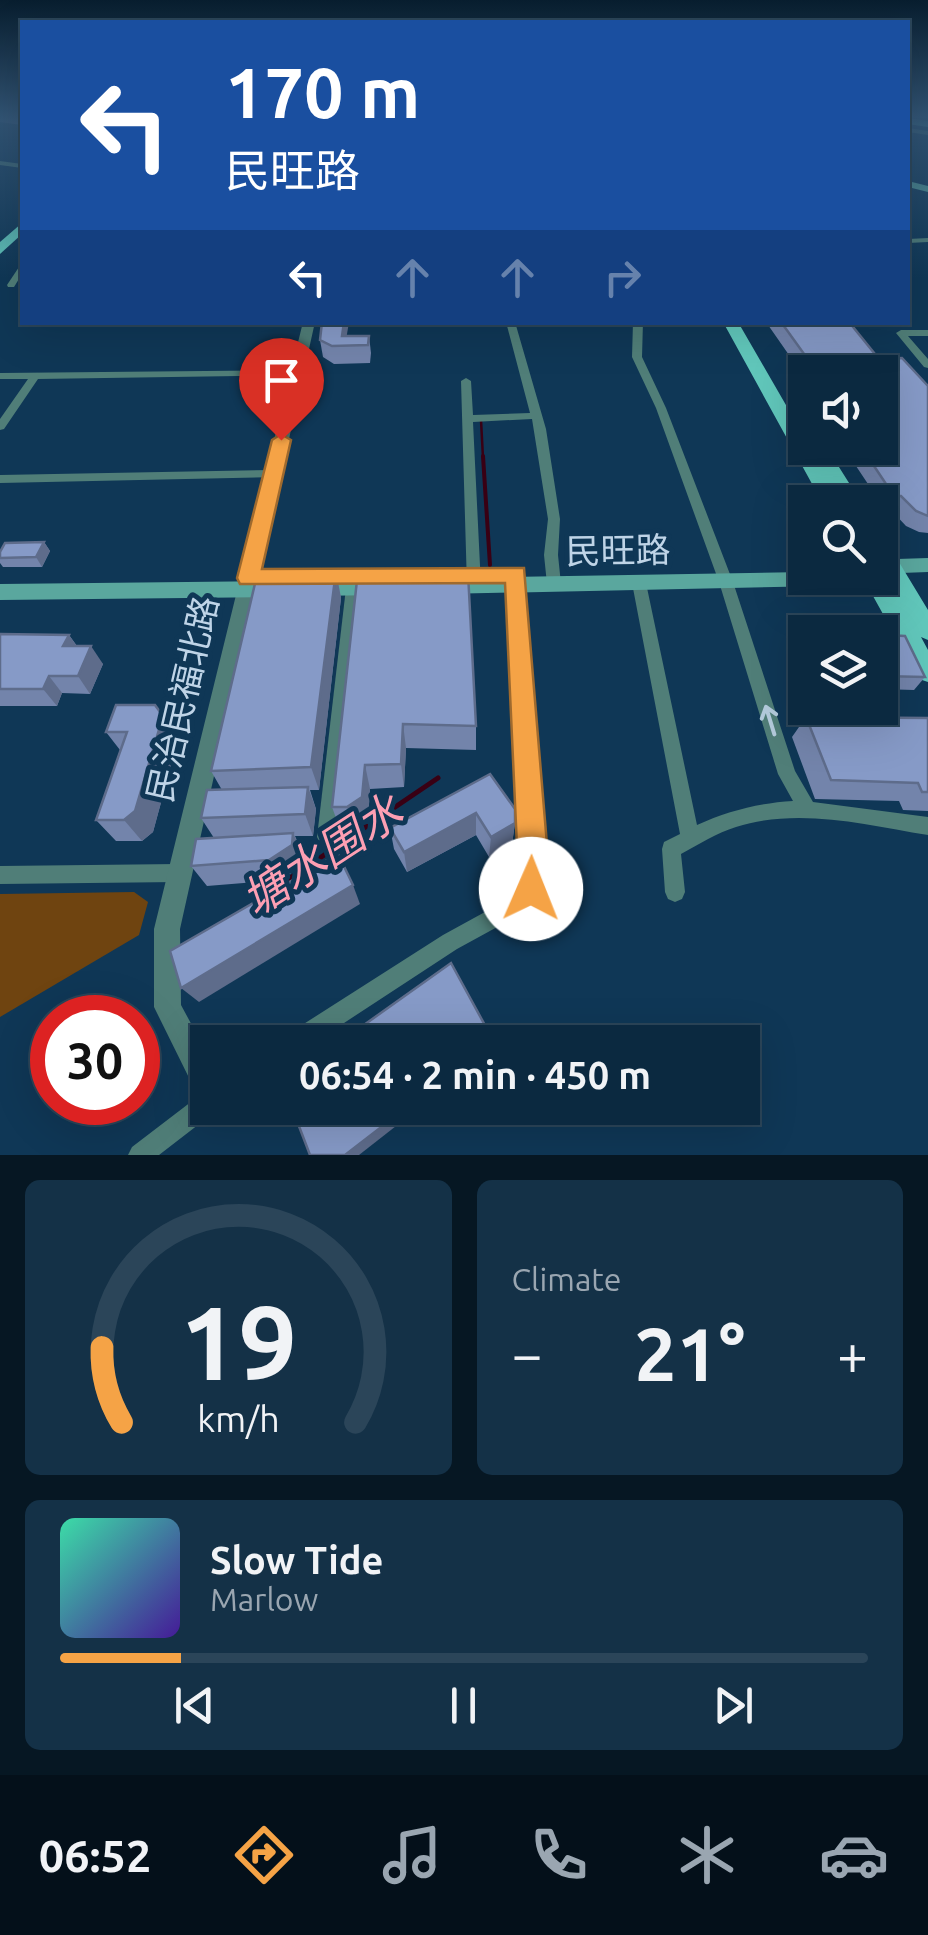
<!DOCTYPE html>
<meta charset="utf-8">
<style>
:root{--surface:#0b2940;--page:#143147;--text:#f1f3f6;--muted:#9aa6b1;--line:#2b4559;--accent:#f5a346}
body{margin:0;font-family:Ubuntu,"Noto Sans SC",sans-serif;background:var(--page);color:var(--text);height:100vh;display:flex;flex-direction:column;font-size:38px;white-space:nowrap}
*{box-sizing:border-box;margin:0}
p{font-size:32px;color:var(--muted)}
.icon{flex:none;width:55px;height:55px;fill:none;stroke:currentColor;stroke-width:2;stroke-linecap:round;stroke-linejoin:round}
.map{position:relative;height:1155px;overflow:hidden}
.sheet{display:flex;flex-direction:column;gap:25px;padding:25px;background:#061723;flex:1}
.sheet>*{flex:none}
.guide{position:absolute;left:20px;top:20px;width:890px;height:305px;border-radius:0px;box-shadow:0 10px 40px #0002,0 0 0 2px var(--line);background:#1a4fa0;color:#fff;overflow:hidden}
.tools{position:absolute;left:788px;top:355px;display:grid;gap:20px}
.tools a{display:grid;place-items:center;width:110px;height:110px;border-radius:0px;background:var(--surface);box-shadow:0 10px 40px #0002,0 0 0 2px var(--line);font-size:50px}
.speed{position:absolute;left:30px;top:995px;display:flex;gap:20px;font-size:50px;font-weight:700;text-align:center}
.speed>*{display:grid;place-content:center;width:130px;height:130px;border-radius:50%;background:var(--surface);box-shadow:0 10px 40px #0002,0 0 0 2px var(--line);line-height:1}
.speed .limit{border:15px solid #d22;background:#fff;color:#111}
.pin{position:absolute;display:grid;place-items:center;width:85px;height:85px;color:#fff;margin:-102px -42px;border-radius:50% 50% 50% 0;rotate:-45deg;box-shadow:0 0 10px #0007}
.pin .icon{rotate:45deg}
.me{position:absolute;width:110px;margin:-55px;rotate:1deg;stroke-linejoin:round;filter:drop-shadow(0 0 8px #0008)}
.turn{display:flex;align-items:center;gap:35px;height:210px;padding:0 40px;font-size:45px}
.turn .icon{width:130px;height:130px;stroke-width:2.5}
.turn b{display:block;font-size:70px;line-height:85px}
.lanes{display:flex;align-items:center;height:95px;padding:0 40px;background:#0003;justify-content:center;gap:50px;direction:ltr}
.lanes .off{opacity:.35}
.big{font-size:75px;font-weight:700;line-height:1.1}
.sheet .card{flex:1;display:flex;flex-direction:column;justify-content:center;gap:15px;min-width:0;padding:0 35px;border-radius:15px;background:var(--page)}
.sheet .dial{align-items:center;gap:0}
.dial svg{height:260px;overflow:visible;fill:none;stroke:var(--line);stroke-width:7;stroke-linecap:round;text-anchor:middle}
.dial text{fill:var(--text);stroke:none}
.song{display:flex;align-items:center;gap:30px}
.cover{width:120px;height:120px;border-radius:15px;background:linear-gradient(135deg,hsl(160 70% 55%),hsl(260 70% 35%))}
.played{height:10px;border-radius:5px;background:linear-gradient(90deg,var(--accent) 15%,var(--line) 15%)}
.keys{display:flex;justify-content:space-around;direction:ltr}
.heat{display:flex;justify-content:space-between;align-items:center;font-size:55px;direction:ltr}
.sheet .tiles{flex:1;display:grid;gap:25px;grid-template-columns:1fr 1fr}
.card:last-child{grid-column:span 2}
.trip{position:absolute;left:190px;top:1025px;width:570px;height:100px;border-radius:0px;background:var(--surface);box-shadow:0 10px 40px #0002,0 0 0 2px var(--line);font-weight:700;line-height:100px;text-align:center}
.dock{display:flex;height:160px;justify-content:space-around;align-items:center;background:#04101a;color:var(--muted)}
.dock .icon{width:70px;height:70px}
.dock .on{color:var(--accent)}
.dock b{font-size:45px;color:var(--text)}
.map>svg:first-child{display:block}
.green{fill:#6f4410}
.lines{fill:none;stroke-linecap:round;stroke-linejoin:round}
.stream-far3{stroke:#390014;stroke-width:2.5}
.stream-far2{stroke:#390014;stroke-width:4}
.stream-far1{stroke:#390014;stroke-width:5}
.stream{stroke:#390014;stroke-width:6}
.minor{fill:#507e78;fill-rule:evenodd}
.tertiary{fill:#507e78;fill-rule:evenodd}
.secondary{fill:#5aa79e;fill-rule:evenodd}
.primary{fill:#61c7bb;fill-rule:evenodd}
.wall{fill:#7384ab}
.shaded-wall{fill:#5e6c8b}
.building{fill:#869ac7;stroke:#5e6c8b;stroke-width:2.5}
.oneway{stroke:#b4cbdc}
.route{fill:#f5a346;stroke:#9f6a2e;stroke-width:2.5}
.labels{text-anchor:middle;stroke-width:10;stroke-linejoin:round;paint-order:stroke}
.street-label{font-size:35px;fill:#bfd4e7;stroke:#0f3756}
.near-water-label{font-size:45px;font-style:italic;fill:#fd9fb3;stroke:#0f3756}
</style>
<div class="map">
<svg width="928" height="1155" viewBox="0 0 928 1155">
<rect width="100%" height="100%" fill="#0f3756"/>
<path class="green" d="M134 892 148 902 139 935 0 1017V894Z"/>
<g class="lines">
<path class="stream-far3" d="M481 420 483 458"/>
<path class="stream-far2" d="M483 456 490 565"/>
<path class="stream-far1" d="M308 866 438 778"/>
<path class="stream" d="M257 901 312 864"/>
<g class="minor">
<path d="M908 128 928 131V135L908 132Z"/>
<path d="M928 238V242L908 243V239Z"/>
<path d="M19 267H22V274L14 287H8L7 285Z"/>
<path d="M506 322H515L546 429 560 519 558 555 561 584 559 588H549L547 584 544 555 548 519 532 419 473 422 481 586 479 590H469L467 586 461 381 466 378 471 381 473 415 530 413Z"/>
<path d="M633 322H643L642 357 666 408 733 582 795 771 813 802 928 817V835C866 825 799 807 736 827 717 833 699 844 681 854L685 892 682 899 675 902 668 899 665 892 662 849 664 842 680 834 632 583 634 579 639 578 646 583 697 825C728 811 759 803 793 801L778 774 719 582 656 408 632 357Z"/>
<path d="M928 330V336H908L928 359V368L924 367 896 333 901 330Z"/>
<path d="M296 370 300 371V375L38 379 4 429 0 430V419L28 379H0V373Z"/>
<path d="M274 470 278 471 280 474 278 477 0 483V475Z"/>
<path d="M516 569 523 574 543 869 541 889 530 909 457 949 315 1042H285L288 1034 443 935 516 895 522 886 525 869 509 574Z"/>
<path d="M353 583 358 584 360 588 335 837 332 843 326 846 320 843 317 837 346 588 348 584Z"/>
<path d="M178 864 185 866 187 873 185 880 178 882 0 884V866Z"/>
<path d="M208 1092V1108H218L216 1111 159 1155H128L132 1147 200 1095Z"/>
</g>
<g class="tertiary">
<path d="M0 161 22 164V168L0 165Z"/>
<path d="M303 322H315L180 929 181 1005 208 1055V1100L198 1096 154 1007V929Z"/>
</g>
<g class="secondary">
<path d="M908 181 928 186V192L908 187Z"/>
<path d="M928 558V572L901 573 876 585 442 594 435 591 432 586 435 581 442 578 805 572V578H880V567L897 559Z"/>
<path d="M383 579 390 582 393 587 390 592 383 595 312 596 305 593 302 588 305 583 312 580Z"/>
<path d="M278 581 285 584 288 589 285 594 278 597 0 600V584Z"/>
</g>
<g class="primary">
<path d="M908 118 928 121V127L908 124Z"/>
<path d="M22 223V234L0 254V242Z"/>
<path d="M723 322H738L805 438V448H827L861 502H822Z"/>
<path d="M880 542 888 544 928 610V640L921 637 928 650V682L919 679 863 578H880Z"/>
</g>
</g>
<g class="wall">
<path d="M0 117H22V125L0 122Z"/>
<path d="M766 322H849L879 359 928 386V533L919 532 906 526 892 511H886L844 448H880V372H805V378Z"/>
<path d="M347 336H369L371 353 370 363 334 364 323 357 320 340Z"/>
<path d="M44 542 50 551 42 567H3L0 563V552Z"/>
<path d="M336 571 341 598 319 790H310L316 809 313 836H295L303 854 302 866 280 880 207 886 191 866 214 838 201 818 222 790 211 771Z"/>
<path d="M358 571 476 726V750L406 748 404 787 370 789 368 819 354 829H340L332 807Z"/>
<path d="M0 634 69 635 77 646 103 664 90 694 62 693 57 706H0Z"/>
<path d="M884 635 925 677 914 690 880 689V641Z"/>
<path d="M163 716 178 740 153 832 142 841H116L96 820 120 750 106 732Z"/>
<path d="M806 717 928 718V811L903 810 899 801 815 799 792 737Z"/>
<path d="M490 774 515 823 512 844 489 857 476 835 407 872 394 849 390 828Z"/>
</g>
<g class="shaded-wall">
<path d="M344 322H349L345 346 342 336Z"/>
<path d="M44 542 50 551 42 567 36 557Z"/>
<path d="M336 571 341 598 319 790 311 767Z"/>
<path d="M69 635 81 652 63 646Z"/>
<path d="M91 646 103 664 90 694 78 676Z"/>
<path d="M49 676 62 693 57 706 43 689Z"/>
<path d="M163 716 178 740 153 832 142 841 124 820Z"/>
<path d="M403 724 406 748 404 787 401 764Z"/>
<path d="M365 765 370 789 368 819 354 829 347 807Z"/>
<path d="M308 787 316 809 313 836 305 814Z"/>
<path d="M476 813V835L407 872 404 852Z"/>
<path d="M515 823 512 844 489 857 491 837Z"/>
<path d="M293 833 303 854 302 866 280 880 269 860Z"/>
<path d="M353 885 360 904 199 1002 181 988Z"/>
<path d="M406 1108H419L359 1155H345Z"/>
</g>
<g class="building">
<path d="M322 322H344L342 336H369L368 345 332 346 320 340Z"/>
<path d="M781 322H849L879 359 902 358 928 386V516L916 511 901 496H894L862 448H880V372H817Z"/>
<path d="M44 542 36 557 0 558V552L5 543Z"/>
<path d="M336 571 311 767 211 771 257 575Z"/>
<path d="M358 571 468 573 476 726 403 724 401 764 365 765 362 797 347 807H332Z"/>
<path d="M0 634 69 635 63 646H91L78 676H49L43 689H0Z"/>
<path d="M884 635 905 636 925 677 880 676V660H896Z"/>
<path d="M116 705H155L163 716 135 811 124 820H96L127 732H106Z"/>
<path d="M806 717 928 718V792H922L918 783 831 780Z"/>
<path d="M490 774 515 809V823L491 837 476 813 404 852 390 828Z"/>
<path d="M308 787 305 814 201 818 207 790Z"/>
<path d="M293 833 292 845 269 860 191 866 196 839Z"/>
<path d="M338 854 353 885 181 988 170 951Z"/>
<path d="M451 963 493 1040 490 1042H340Z"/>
<path d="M292 1108H406L345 1155H310Z"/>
</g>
<defs><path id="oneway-shaft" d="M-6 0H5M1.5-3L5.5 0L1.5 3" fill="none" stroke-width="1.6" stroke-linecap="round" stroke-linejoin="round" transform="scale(2.5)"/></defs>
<use class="oneway" href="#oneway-shaft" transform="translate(770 720) rotate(-107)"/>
<linearGradient id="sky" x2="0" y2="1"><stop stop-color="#081e2f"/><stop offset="0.42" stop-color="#315373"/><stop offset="1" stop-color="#315373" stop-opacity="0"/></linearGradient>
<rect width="928" height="278" fill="url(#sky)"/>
<path class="route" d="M281 434 291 440 262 569 524 568 549 869 542 900 531 905 520 900 515 889 518 869 505 583 240 584 237 578 272 440Z"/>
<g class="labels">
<g class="street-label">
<text transform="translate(618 551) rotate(-1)" y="12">民旺路</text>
<text transform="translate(183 699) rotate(-77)" y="12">民治民福北路</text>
</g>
<g class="near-water-label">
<text transform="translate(322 855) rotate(-33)" y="16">塘水围水</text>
</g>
</g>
</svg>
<div class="tools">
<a><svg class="icon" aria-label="sound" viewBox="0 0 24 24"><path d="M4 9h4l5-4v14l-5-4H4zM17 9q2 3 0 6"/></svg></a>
<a><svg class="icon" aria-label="search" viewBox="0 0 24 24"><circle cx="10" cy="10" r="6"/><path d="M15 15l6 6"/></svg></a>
<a><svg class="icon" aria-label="layers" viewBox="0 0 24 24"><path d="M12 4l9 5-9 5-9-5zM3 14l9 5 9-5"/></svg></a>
</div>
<div class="speed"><div class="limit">30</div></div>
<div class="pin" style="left:281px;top:440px;background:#d93025"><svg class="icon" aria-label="arrive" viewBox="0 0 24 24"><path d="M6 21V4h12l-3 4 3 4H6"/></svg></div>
<svg class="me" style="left:531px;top:889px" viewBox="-20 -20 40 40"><circle r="19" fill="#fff"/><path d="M0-13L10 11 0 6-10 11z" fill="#f5a346"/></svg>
<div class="trip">06:54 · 2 min · 450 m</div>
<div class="guide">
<div class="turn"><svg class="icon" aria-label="left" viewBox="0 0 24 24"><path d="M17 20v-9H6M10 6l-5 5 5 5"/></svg><div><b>170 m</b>民旺路</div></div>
<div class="lanes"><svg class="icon" aria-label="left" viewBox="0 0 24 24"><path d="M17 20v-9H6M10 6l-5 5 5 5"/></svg><svg class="icon off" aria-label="ahead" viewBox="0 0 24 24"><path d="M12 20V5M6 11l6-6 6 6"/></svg><svg class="icon off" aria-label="ahead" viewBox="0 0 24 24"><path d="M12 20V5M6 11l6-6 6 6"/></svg><svg class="icon off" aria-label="right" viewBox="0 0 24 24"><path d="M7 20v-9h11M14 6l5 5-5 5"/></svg></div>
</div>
</div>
<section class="sheet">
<div class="tiles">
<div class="card dial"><svg viewBox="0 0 100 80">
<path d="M14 69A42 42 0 1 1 86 69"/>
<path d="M14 69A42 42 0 0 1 8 46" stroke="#f5a346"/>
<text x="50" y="56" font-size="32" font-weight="700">19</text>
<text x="50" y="72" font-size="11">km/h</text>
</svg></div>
<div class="card"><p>Climate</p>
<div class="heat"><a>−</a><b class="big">21°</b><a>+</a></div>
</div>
<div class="card">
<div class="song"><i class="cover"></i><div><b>Slow Tide</b><p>Marlow</p></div></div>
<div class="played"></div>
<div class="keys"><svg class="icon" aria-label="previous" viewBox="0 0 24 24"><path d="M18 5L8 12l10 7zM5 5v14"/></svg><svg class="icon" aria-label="pause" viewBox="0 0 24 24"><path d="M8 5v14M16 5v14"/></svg><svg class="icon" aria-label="next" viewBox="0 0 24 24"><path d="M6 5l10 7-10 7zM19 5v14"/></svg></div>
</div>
</div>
</section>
<nav class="dock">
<b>06:52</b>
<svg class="icon on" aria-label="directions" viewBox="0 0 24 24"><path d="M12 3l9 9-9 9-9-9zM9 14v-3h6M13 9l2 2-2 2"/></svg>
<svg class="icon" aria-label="music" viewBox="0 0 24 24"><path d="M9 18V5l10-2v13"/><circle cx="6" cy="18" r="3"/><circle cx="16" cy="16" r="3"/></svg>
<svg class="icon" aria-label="phone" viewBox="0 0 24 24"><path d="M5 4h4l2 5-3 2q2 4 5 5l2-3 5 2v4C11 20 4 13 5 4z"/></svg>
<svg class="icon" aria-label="climate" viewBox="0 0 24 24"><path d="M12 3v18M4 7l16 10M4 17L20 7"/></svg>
<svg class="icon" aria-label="car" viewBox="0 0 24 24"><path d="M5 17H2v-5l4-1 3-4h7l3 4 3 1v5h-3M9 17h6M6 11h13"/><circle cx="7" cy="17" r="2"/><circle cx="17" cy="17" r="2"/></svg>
</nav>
